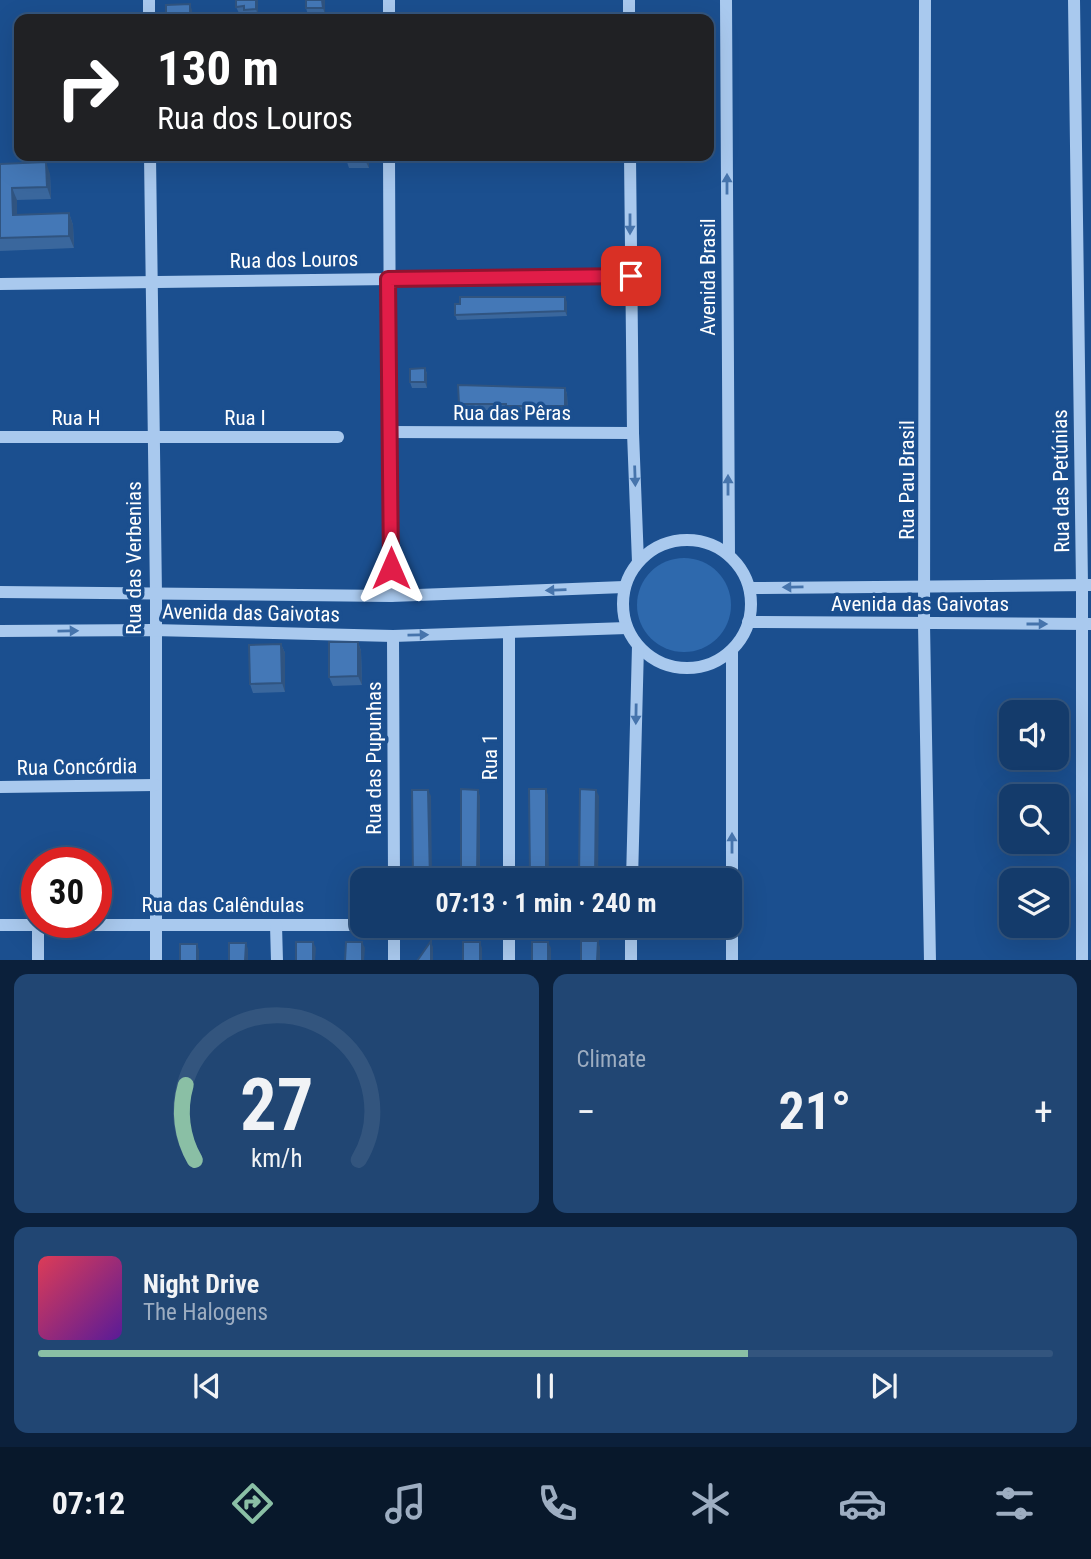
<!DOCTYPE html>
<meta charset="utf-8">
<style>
:root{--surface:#143b6b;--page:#214673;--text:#f1f3f6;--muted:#9dadc1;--line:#33557e;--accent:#8abfa5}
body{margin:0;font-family:"Roboto Condensed",sans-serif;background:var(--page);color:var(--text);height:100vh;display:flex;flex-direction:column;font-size:26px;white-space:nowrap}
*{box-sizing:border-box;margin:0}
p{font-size:23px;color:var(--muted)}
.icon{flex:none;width:38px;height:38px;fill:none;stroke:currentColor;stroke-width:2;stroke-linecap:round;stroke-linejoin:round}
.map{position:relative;height:960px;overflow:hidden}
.panel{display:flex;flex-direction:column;gap:14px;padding:14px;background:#0b203b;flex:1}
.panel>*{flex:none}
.hud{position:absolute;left:14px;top:14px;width:700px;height:147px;border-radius:14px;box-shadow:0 7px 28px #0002,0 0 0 2px var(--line);background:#202124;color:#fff;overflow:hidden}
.buttons{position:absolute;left:999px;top:700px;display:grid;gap:14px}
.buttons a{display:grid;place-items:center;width:70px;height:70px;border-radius:14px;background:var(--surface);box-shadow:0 7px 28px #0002,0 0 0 2px var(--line);font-size:35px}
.speed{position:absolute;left:21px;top:847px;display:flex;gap:14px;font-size:35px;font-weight:700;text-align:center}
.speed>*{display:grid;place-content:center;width:91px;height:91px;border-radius:50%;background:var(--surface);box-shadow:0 7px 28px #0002,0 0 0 2px var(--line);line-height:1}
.speed .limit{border:10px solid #d22;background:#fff;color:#111}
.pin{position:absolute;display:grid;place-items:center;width:60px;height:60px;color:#fff;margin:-30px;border-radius:14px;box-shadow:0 4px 10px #0006}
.me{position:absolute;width:77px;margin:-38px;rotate:0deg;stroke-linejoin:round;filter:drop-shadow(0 0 5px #0008)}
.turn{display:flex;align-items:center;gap:24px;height:147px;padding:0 28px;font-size:32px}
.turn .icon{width:91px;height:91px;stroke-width:2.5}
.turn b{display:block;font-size:49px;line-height:60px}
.big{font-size:52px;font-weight:700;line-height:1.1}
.panel .tile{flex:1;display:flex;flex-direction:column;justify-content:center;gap:10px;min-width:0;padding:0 24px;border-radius:14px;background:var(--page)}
.panel .dial{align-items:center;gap:0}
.dial svg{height:182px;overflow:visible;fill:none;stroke:var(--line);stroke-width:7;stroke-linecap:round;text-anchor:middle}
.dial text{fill:var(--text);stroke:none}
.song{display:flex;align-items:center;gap:21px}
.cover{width:84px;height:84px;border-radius:10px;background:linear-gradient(135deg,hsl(350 70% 55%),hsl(270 70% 35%))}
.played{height:7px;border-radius:4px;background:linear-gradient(90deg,var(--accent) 70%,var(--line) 70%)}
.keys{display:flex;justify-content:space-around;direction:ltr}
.heat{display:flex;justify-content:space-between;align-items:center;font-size:38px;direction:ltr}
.panel .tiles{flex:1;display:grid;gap:14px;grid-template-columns:1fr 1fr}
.tile:last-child{grid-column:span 2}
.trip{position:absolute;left:350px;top:868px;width:392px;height:70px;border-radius:14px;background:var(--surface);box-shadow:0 7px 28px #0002,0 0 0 2px var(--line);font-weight:700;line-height:70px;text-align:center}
.tabs{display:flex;height:112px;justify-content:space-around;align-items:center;background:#08182b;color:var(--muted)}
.tabs .icon{width:49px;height:49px}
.tabs .selected{color:var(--accent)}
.tabs b{font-size:32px;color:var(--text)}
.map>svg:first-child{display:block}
.green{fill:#2e69ad}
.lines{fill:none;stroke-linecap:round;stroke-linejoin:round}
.minor{stroke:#a9c9ee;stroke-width:12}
.wall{fill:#3a679d}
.shaded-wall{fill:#305480}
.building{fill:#4478b7;stroke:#305480;stroke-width:2}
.oneway{fill:#4674ac}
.route-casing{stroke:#92132f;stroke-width:18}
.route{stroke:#e11d48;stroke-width:12}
.labels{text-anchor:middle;stroke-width:7;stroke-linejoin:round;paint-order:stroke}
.street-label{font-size:21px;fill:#fff;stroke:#1b4f8f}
</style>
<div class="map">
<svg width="1091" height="961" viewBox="0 0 1091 961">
<rect width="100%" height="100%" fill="#1b4f8f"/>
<circle class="green" cx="684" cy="605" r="47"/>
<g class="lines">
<g class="minor">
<path d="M149 0V19"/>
<path d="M629 0V19"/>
<path d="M726 0 729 554"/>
<path d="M925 0 924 624 930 961"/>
<path d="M1074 0 1082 585V961"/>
<path d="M389 19V0"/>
<path d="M150 156 156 595V961"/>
<path d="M389 156 391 596"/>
<path d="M630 156 633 433 638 562"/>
<path d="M0 284 631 276"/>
<path d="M390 432 633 433"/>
<path d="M0 437H338"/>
<circle cx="687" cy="604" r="64"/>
<path d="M750 588 1091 585"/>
<path d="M0 592 391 596 624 587"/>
<path d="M748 622 1091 624"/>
<path d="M0 631 153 630 393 636 627 628"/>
<path d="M509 633V880"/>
<path d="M393 636 394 880"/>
<path d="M732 651V961"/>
<path d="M0 787 155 785"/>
<path d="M632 880 638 646"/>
<path d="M0 925H362"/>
<path d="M38 925V961"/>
<path d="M276 925 277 961"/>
<path d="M394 926V961"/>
<path d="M494 926 631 927"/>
<path d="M509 926V961"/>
<path d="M631 926V961"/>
</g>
</g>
<g class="wall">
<path d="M236 0H258V16H246L245 13H239L236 7Z"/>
<path d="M306 0H325V14L308 15 306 8Z"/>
<path d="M369 156V168H349L347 162Z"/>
<path d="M0 164 50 174 51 199 17 200V215L69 213 73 225 74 248 0 251Z"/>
<path d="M567 302V316L457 320 455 315Z"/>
<path d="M425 368 427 374V388H412L410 382Z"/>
<path d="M565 388 567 394 568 413 508 412 507 410H461L459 404Z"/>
<path d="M358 642 361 651 362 685 333 686 329 677Z"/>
<path d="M281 644 285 653V692L253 693 250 684Z"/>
</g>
<g class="shaded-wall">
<path d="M256 0H258V16L256 9Z"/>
<path d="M322 0H325V14L323 8Z"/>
<path d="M190 4 192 10V19H190Z"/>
<path d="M366 156H369V168L366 162Z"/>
<path d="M46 162 50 174 51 199 47 187Z"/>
<path d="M12 188 17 200V227L13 215Z"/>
<path d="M69 213 73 225 74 248 69 236Z"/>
<path d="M565 297 567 302V316L565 311Z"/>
<path d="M425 368 427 374V388L425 382Z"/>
<path d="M565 388 567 394 568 413 565 406Z"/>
<path d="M358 642 361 651 362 685 358 676Z"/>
<path d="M281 644 285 653V692L282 683Z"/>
<path d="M546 789 548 795 549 880H546Z"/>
<path d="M428 790 431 796 432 880H430Z"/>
<path d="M478 790 480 796V880H477Z"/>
<path d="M596 790 599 796 598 880H595Z"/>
<path d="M431 941 433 947V961H431Z"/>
<path d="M598 941 600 947V961H597Z"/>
<path d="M313 942 316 948 315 961H313Z"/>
<path d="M362 942 365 948 364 961H362Z"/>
<path d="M480 942 482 948V961H480Z"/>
<path d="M548 942 551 948V961H548Z"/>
<path d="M246 943 248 949V961H245Z"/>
<path d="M197 944 199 950V961H197Z"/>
</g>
<g class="building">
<path d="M236 0H256V9L244 10V6L236 7Z"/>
<path d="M306 0H322L323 8H306Z"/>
<path d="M190 4V19H166V5Z"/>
<rect x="347" y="156" width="19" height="6"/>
<path d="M46 162 47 187 12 188 13 215 69 213V236L0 238V164Z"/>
<path d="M460 297H565V311L455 315V304H460Z"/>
<path d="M425 368V382H410V369Z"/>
<path d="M458 385 565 388V406H506V404H459Z"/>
<path d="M329 642H358V676L329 677Z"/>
<path d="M281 644 282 683 250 684 249 645Z"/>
<path d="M461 789 478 790 477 880H461Z"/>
<path d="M529 789H546V880H530Z"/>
<path d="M580 789 596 790 595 880H579Z"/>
<path d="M412 790H428L430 880H413Z"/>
<path d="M431 941V961H417Z"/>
<path d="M581 941H598L597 961H581Z"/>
<rect x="296" y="942" width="17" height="19"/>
<path d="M346 942H362V961H345Z"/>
<rect x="463" y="942" width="17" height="19"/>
<rect x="532" y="942" width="16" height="19"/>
<path d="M229 943H246L245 961H229Z"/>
<rect x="180" y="944" width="17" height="17"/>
</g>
<defs><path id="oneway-solid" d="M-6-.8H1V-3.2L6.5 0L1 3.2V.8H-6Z" transform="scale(1.75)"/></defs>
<g class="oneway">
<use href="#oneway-solid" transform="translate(727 184) rotate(-90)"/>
<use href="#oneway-solid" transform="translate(630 224) rotate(90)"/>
<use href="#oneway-solid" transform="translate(635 476) rotate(88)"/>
<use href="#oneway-solid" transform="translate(728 485) rotate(-90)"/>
<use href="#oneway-solid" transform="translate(793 587) rotate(179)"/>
<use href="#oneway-solid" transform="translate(556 590) rotate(178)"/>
<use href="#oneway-solid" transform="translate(1037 624)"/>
<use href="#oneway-solid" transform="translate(68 631) rotate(-1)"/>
<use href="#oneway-solid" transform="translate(418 635) rotate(-1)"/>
<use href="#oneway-solid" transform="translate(636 714) rotate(91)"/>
<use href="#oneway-solid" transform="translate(732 843) rotate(-90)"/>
</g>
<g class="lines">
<defs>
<path id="route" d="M391 568 388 279 631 276"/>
</defs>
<use href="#route" class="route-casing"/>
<use href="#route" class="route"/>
</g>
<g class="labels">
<g class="street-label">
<text transform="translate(294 260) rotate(-1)" y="7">Rua dos Louros</text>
<text transform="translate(708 277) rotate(-90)" y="7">Avenida Brasil</text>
<text x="512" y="420">Rua das Pêras</text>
<text x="76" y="425">Rua H</text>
<text x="245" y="425">Rua I</text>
<text transform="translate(907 480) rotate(-90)" y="7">Rua Pau Brasil</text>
<text transform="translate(1061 481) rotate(-91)" y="7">Rua das Petúnias</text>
<text transform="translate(134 558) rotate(-90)" y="7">Rua das Verbenias</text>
<text x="920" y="611">Avenida das Gaivotas</text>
<text transform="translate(251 613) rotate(1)" y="7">Avenida das Gaivotas</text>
<text transform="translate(490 757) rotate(-90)" y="7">Rua 1</text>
<text transform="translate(374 758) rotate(-90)" y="7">Rua das Pupunhas</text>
<text transform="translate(77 767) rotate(-1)" y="7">Rua Concórdia</text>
<text x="223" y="912">Rua das Calêndulas</text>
</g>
</g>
</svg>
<div class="buttons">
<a><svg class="icon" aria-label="sound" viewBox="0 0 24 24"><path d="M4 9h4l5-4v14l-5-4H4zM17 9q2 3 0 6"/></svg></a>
<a><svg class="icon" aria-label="search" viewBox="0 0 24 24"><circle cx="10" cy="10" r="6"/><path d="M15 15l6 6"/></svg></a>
<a><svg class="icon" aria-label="layers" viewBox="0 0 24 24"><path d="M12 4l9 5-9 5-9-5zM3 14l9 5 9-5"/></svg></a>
</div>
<div class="speed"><div class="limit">30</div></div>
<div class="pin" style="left:631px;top:276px;background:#d93025"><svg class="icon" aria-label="arrive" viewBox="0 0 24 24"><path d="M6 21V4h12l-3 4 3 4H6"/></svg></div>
<svg class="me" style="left:391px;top:568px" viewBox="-20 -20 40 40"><path d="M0-17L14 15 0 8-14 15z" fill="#e11d48" stroke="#fff" stroke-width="4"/></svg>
<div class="trip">07:13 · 1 min · 240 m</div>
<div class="hud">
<div class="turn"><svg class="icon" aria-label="right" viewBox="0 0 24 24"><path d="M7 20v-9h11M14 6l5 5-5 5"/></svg><div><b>130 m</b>Rua dos Louros</div></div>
</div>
</div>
<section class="panel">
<div class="tiles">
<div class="tile dial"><svg viewBox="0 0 100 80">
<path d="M14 69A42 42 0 1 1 86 69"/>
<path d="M14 69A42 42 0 0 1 10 36" stroke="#8abfa5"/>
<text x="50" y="56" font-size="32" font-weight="700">27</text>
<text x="50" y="72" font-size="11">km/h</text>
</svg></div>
<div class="tile"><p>Climate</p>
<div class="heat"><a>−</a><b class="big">21°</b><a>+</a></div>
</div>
<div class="tile">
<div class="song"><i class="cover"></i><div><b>Night Drive</b><p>The Halogens</p></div></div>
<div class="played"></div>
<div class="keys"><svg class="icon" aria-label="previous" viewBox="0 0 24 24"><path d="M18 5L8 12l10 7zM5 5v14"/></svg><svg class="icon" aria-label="pause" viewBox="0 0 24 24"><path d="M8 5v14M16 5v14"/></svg><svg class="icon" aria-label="next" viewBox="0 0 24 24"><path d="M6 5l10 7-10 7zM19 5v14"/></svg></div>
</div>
</div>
</section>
<nav class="tabs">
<b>07:12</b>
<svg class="icon selected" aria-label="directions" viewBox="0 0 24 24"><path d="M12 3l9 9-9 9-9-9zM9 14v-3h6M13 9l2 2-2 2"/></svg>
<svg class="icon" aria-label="music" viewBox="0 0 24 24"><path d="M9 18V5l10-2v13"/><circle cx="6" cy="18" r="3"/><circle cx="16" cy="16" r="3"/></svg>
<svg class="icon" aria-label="phone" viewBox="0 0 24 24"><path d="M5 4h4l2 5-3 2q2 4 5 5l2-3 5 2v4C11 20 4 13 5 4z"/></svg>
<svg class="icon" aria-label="climate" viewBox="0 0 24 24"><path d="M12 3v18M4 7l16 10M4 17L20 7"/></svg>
<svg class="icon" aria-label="car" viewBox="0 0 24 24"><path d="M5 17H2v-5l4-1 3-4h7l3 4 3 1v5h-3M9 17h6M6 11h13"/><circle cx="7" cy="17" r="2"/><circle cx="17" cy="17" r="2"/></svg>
<svg class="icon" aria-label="filters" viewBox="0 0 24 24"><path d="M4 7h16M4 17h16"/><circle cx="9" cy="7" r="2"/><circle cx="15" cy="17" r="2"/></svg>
</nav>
